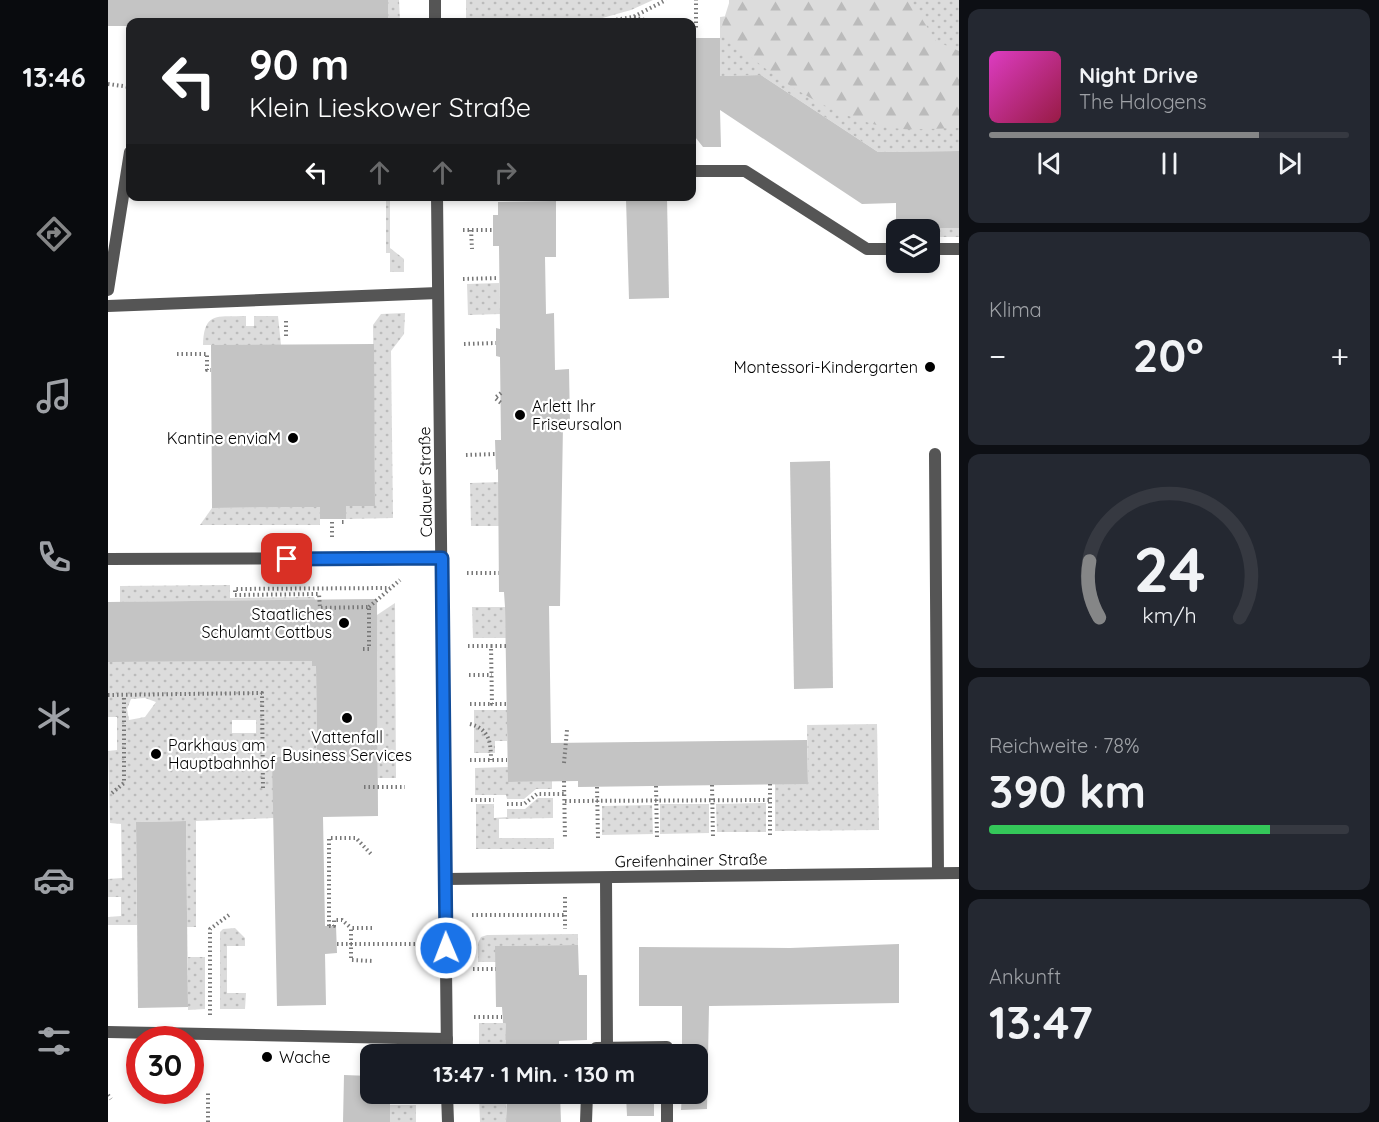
<!DOCTYPE html>
<html lang="de">
<meta charset="utf-8">
<style>
:root{--surface:#171b24;--page:#242831;--text:#f1f3f6;--muted:#9ea1a6;--line:#363941;--accent:#858687}
body{margin:0;font-family:Quicksand,sans-serif;background:var(--page);color:var(--text);height:100vh;display:flex;flex-direction:column;font-size:22px;white-space:nowrap}
*{box-sizing:border-box;margin:0}
p{font-size:20px;color:var(--muted)}
.icon{flex:none;width:33px;height:33px;fill:none;stroke:currentColor;stroke-width:2;stroke-linecap:round;stroke-linejoin:round}
.map{position:relative;flex:1;overflow:hidden}
.side{display:flex;flex-direction:column;gap:9px;padding:9px;background:#0d0f14;width:420px}
.side>*{flex:none}
.hud{position:absolute;left:18px;top:18px;width:570px;height:183px;border-radius:12px;box-shadow:0 3px 9px #0003;background:#202124;color:#fff;overflow:hidden}
.buttons{position:absolute;left:778px;top:219px;display:grid;gap:12px}
.buttons a{display:grid;place-items:center;width:54px;height:54px;border-radius:12px;background:var(--surface);box-shadow:0 3px 9px #0003;font-size:30px}
.speed{position:absolute;left:18px;top:1026px;display:flex;gap:12px;font-size:30px;font-weight:700;text-align:center}
.speed>*{display:grid;place-content:center;width:78px;height:78px;border-radius:50%;background:var(--surface);box-shadow:0 3px 9px #0003;line-height:1}
.speed .limit{border:9px solid #d22;background:#fff;color:#111}
.pin{position:absolute;display:grid;place-items:center;width:51px;height:51px;color:#fff;margin:-26px;border-radius:12px;box-shadow:0 3px 9px #0006}
.me{position:absolute;width:66px;margin:-33px;rotate:359deg;stroke-linejoin:round;filter:drop-shadow(0 0 4px #0008)}
.turn{display:flex;align-items:center;gap:21px;height:126px;padding:0 24px;font-size:27px}
.turn .icon{width:78px;height:78px;stroke-width:2.5}
.turn b{display:block;font-size:42px;line-height:51px}
.lanes{display:flex;align-items:center;height:57px;padding:0 24px;background:#0003;justify-content:center;gap:30px;direction:ltr}
.lanes .off{opacity:.35}
.big{font-size:45px;font-weight:800;line-height:1.1}
.side .widget{flex:1;display:flex;flex-direction:column;justify-content:center;gap:9px;min-width:0;padding:0 21px;border-radius:12px;background:var(--page)}
.side .dial{align-items:center;gap:0}
.dial svg{height:156px;overflow:visible;fill:none;stroke:var(--line);stroke-width:7;stroke-linecap:round;text-anchor:middle}
.dial text{fill:var(--text);stroke:none}
.song{display:flex;align-items:center;gap:18px}
.cover{width:72px;height:72px;border-radius:9px;background:linear-gradient(135deg,hsl(310 70% 55%),hsl(340 70% 35%))}
.played{height:6px;border-radius:3px;background:linear-gradient(90deg,var(--accent) 75%,var(--line) 75%)}
.keys{display:flex;justify-content:space-around;direction:ltr}
.heat{display:flex;justify-content:space-between;align-items:center;font-size:33px;direction:ltr}
.charge{height:9px;border-radius:4px;background:linear-gradient(90deg,#34c759 78%,var(--line) 0)}
.trip{position:absolute;left:252px;top:1044px;width:348px;height:60px;border-radius:12px;background:var(--surface);box-shadow:0 3px 9px #0003;font-weight:800;line-height:60px;text-align:center}
main{display:flex;flex:1;min-height:0}
.tabs{display:flex;flex-direction:column;width:108px;justify-content:space-around;align-items:center;background:#090b0e;color:var(--muted)}
.tabs .icon{width:42px;height:42px}
.tabs .current{color:var(--accent)}
.tabs b{font-size:27px;color:var(--text)}
.map>svg:first-child{display:block}
.grass{fill:url(#grass-dots);fill-rule:evenodd}
.forest{fill:url(#forest-firs)}
.building{fill:#c4c4c4}
.lines{fill:none;stroke-linecap:round;stroke-linejoin:round}
.path{stroke:#777;stroke-width:4;stroke-dasharray:1.5 3;stroke-linecap:butt}
.lane{stroke:#555;stroke-width:12}
.street{stroke:#555;stroke-width:12}
.route-casing{stroke:#114b97;stroke-width:15}
.route{stroke:#1a73e8;stroke-width:10}
.poi-dot{fill:#000;stroke:#fff;stroke-width:2}
.labels{text-anchor:middle;stroke-width:4.5;stroke-linejoin:round;paint-order:stroke}
.poi-label{font-size:16px;fill:#000;stroke:#fff;text-anchor:end}
.street-label{font-size:16px;fill:#000;stroke:#fff}
</style>
<main>
<nav class="tabs">
<b>13:46</b>
<svg class="icon current" aria-label="directions" viewBox="0 0 24 24"><path d="M12 3l9 9-9 9-9-9zM9 14v-3h6M13 9l2 2-2 2"/></svg>
<svg class="icon" aria-label="music" viewBox="0 0 24 24"><path d="M9 18V5l10-2v13"/><circle cx="6" cy="18" r="3"/><circle cx="16" cy="16" r="3"/></svg>
<svg class="icon" aria-label="phone" viewBox="0 0 24 24"><path d="M5 4h4l2 5-3 2q2 4 5 5l2-3 5 2v4C11 20 4 13 5 4z"/></svg>
<svg class="icon" aria-label="climate" viewBox="0 0 24 24"><path d="M12 3v18M4 7l16 10M4 17L20 7"/></svg>
<svg class="icon" aria-label="car" viewBox="0 0 24 24"><path d="M5 17H2v-5l4-1 3-4h7l3 4 3 1v5h-3M9 17h6M6 11h13"/><circle cx="7" cy="17" r="2"/><circle cx="17" cy="17" r="2"/></svg>
<svg class="icon" aria-label="filters" viewBox="0 0 24 24"><path d="M4 7h16M4 17h16"/><circle cx="9" cy="7" r="2"/><circle cx="15" cy="17" r="2"/></svg>
</nav>
<div class="map">
<svg width="851" height="1122" viewBox="0 0 851 1122">
<defs>
<pattern id="grass-dots" width="8" height="8" patternUnits="userSpaceOnUse" patternTransform="scale(1.5)"><rect width="8" height="8" fill="#dcdcdc"/><path d="M2 2h.1M6 6h.1" fill="none" stroke="#bbb" stroke-width="1.8" stroke-linecap="round"/></pattern>
<pattern id="forest-firs" width="22" height="20" patternUnits="userSpaceOnUse" patternTransform="scale(1.5)"><rect width="22" height="20" fill="#dcdcdc"/><path d="M5 1l3.5 6h-7zM16 11l3.5 6h-7z" fill="#bbb"/></pattern>
</defs>
<rect width="100%" height="100%" fill="#fff"/>
<g class="grass">
<path d="M280 0H291L292 22H280Z"/>
<path d="M358 0H545L523 10 480 22H358Z"/>
<path d="M621 0H851V151L770 152 653 75 612 76V17L621 16Z"/>
<path d="M278 197H282V248L296 259V272H282V253H278Z"/>
<path d="M803 203H851V237H822V230L804 229Z"/>
<path d="M391 283 392 314 360 315 359 284Z"/>
<path d="M297 313 296 334 283 351 285 518 238 519V506H267L265 325 273 314Z"/>
<path d="M138 316V326H146V316H170L173 345H95C96 311 109 317 138 316Z"/>
<path d="M394 482 395 526H363L362 483Z"/>
<path d="M212 507V525H92L104 508Z"/>
<path d="M122 585V598L206 597 207 600 12 602V586Z"/>
<path d="M287 603 288 778H270L269 615Z"/>
<path d="M364 607H397L398 638H365Z"/>
<path d="M204 661V666H208L209 756 165 757 166 818 88 821V927H79L78 821 28 822 29 925H0V917L13 916V897H0V879L14 878 13 824 2 823 0 751 9 750V717H0V662ZM37 698 48 702 37 717 21 720 19 709 23 699ZM124 720H148V733H124Z"/>
<path d="M366 710H399V741H387V753H366Z"/>
<path d="M769 724 771 830 667 831V784L700 783 699 725Z"/>
<path d="M400 767V782L444 781V789H428L416 799H399L398 795H367V768Z"/>
<path d="M430 798H445V818L391 819V838H446V849H368V804H386V818L399 817V809H417Z"/>
<path d="M658 803V832H609L608 804Z"/>
<path d="M552 804H601V833L552 834Z"/>
<path d="M544 805 545 834 494 835V806Z"/>
<path d="M127 928 137 938V946H119V993H138L137 1009H112V932L115 929Z"/>
<path d="M470 934V945L388 946V962H370V943L373 937 379 935Z"/>
<path d="M80 957H97V1009L80 1010Z"/>
<path d="M371 1023H401V1039L397 1040V1051H385V1054L371 1052Z"/>
<path d="M371 1096H398V1122H372Z"/>
<rect x="282" y="1105" width="26" height="17"/>
</g>
<path class="forest" d="M622 0H802L828 41 851 51V128C827 128 797 132 773 126 711 111 660 73 612 32Z"/>
<g class="building">
<path d="M0 0H280V22H22V26H0Z"/>
<path d="M584 38H612V76L653 75 770 152 851 151V228H788V203L754 204 612 110 613 147H595L584 133Z"/>
<path d="M559 198 561 298 521 299 518 199Z"/>
<path d="M448 201V257H437L438 314 446 313 447 370 461 369 462 425H455L452 606H441L443 743 699 740 700 784 470 787V781L400 782 397 607 396 592H391L390 469 388 470 387 440H393L392 357 388 356V328L392 329 391 246H385V215H390V202Z"/>
<path d="M266 344 267 506H238V519H212V507L104 508 103 345Z"/>
<path d="M722 461 725 688 686 689 682 462Z"/>
<path d="M269 599 270 816 215 817 217 926H228L229 953 217 954 218 1005 169 1006 164 757 209 756 208 666H204V661L0 662V602Z"/>
<path d="M78 821 80 1007 30 1008 28 822Z"/>
<path d="M791 944V1003L601 1006 599 1109 573 1110 574 1094H590V1054H574V1006H531V947L682 948Z"/>
<path d="M470 945 471 975H479V1040L451 1041V1054H397L398 1023H395L394 1007H388L387 946Z"/>
<path d="M236 1075 262 1076V1094H282V1122H235Z"/>
<path d="M399 1094H452L453 1122H398Z"/>
<path d="M518 1094H546V1116H519Z"/>
</g>
<g class="lines">
<g class="path">
<path d="M526 17 544 22"/>
<path d="M495 22 525 17 558 0"/>
<path d="M584 28H588V0"/>
<path d="M0 84 22 87"/>
<path d="M355 230H385"/>
<path d="M363 230 364 249"/>
<path d="M355 279 391 278"/>
<path d="M178 336V318"/>
<path d="M356 344 388 343"/>
<path d="M69 354H99V370H103"/>
<path d="M393 393 387 398 393 403"/>
<path d="M358 455 388 454"/>
<path d="M224 522V539"/>
<path d="M234 522H238"/>
<path d="M359 573H391"/>
<path d="M261 607 292 580"/>
<path d="M360 646H383"/>
<path d="M398 646H383L384 704H398"/>
<path d="M255 649H261V607L212 608 211 594 127 595V589L282 588"/>
<path d="M361 675H384"/>
<path d="M0 695 154 693 155 790"/>
<path d="M362 704H384"/>
<path d="M362 724C381 729 383 742 383 760"/>
<path d="M362 760H399"/>
<path d="M456 763 459 730"/>
<path d="M456 781 457 839"/>
<path d="M662 784V836"/>
<path d="M604 785 605 837"/>
<path d="M548 786 549 838"/>
<path d="M256 787H297"/>
<path d="M489 787 490 838"/>
<path d="M4 793 16 783V695"/>
<path d="M363 800H386"/>
<path d="M457 801 662 800"/>
<path d="M399 804H416L429 794H456"/>
<path d="M457 897V929"/>
<path d="M364 915H458"/>
<path d="M221 926V838H248L263 854"/>
<path d="M221 926H226V920H234L243 928"/>
<path d="M264 928H243V960L266 961"/>
<path d="M229 944H313"/>
<path d="M365 969H388"/>
<path d="M102 1015V929L121 915"/>
<path d="M366 1017H394"/>
<path d="M0 1095 3 1099"/>
<path d="M282 1101H314"/>
<path d="M100 1122V1092"/>
</g>
<g class="lane">
<path d="M584 171H637L759 249H789"/>
<path d="M822 249H851"/>
<path d="M0 290 22 152"/>
<path d="M0 306 330 293"/>
<path d="M498 878 499 1048"/>
<path d="M0 1032 339 1039"/>
<path d="M482 1054 488 1048 559 1047V1054"/>
<path d="M559 1094V1122"/>
<path d="M478 1122 479 1094"/>
</g>
<g class="street">
<path d="M327 0V22"/>
<path d="M329 196 339 1054"/>
<path d="M827 454 830 873"/>
<path d="M0 559 334 558"/>
<path d="M338 879 851 873"/>
<path d="M339 1094 340 1122"/>
</g>
</g>
<g class="lines">
<defs>
<path id="route" d="M179 559 334 558 338 948"/>
</defs>
<use href="#route" class="route-casing"/>
<use href="#route" class="route"/>
</g>
<g class="poi-dot">
<circle cx="822" cy="367" r="6"/>
<circle cx="412" cy="415" r="6"/>
<circle cx="185" cy="438" r="6"/>
<circle cx="236" cy="623" r="6"/>
<circle cx="239" cy="718" r="6"/>
<circle cx="48" cy="754" r="6"/>
<circle cx="159" cy="1057" r="6"/>
</g>
<g class="labels">
<g class="poi-label">
<text x="810" y="373">Montessori-Kindergarten</text>
<text x="424" y="412" text-anchor="start">Arlett Ihr<tspan x="424" dy="18">Friseursalon</tspan></text>
<text x="173" y="444">Kantine enviaM</text>
<text x="224" y="620">Staatliches<tspan x="224" dy="18">Schulamt Cottbus</tspan></text>
<text x="239" y="743" text-anchor="middle">Vattenfall<tspan x="239" dy="18">Business Services</tspan></text>
<text x="60" y="751" text-anchor="start">Parkhaus am<tspan x="60" dy="18">Hauptbahnhof</tspan></text>
<text x="171" y="1063" text-anchor="start">Wache</text>
</g>
<g class="street-label">
<text transform="translate(317 482) rotate(-91)" y="6">Calauer Straße</text>
<text transform="translate(583 860) rotate(-1)" y="6">Greifenhainer Straße</text>
</g>
</g>
</svg>
<div class="buttons">
<a><svg class="icon" aria-label="layers" viewBox="0 0 24 24"><path d="M12 4l9 5-9 5-9-5zM3 14l9 5 9-5"/></svg></a>
</div>
<div class="speed"><div class="limit">30</div></div>
<div class="pin" style="left:179px;top:559px;background:#d93025"><svg class="icon" aria-label="arrive" viewBox="0 0 24 24"><path d="M6 21V4h12l-3 4 3 4H6"/></svg></div>
<svg class="me" style="left:338px;top:948px" viewBox="-20 -20 40 40"><circle r="17" fill="#1a73e8" stroke="#fff" stroke-width="3"/><path d="M0-11L8 9 0 5-8 9z" fill="#fff"/></svg>
<div class="trip">13:47 · 1 Min. · 130 m</div>
<div class="hud">
<div class="turn"><svg class="icon" aria-label="left" viewBox="0 0 24 24"><path d="M17 20v-9H6M10 6l-5 5 5 5"/></svg><div><b>90 m</b>Klein Lieskower Straße</div></div>
<div class="lanes"><svg class="icon" aria-label="left" viewBox="0 0 24 24"><path d="M17 20v-9H6M10 6l-5 5 5 5"/></svg><svg class="icon off" aria-label="ahead" viewBox="0 0 24 24"><path d="M12 20V5M6 11l6-6 6 6"/></svg><svg class="icon off" aria-label="ahead" viewBox="0 0 24 24"><path d="M12 20V5M6 11l6-6 6 6"/></svg><svg class="icon off" aria-label="right" viewBox="0 0 24 24"><path d="M7 20v-9h11M14 6l5 5-5 5"/></svg></div>
</div>
</div>
<section class="side">
<div class="widget">
<div class="song"><i class="cover"></i><div><b>Night Drive</b><p>The Halogens</p></div></div>
<div class="played"></div>
<div class="keys"><svg class="icon" aria-label="previous" viewBox="0 0 24 24"><path d="M18 5L8 12l10 7zM5 5v14"/></svg><svg class="icon" aria-label="pause" viewBox="0 0 24 24"><path d="M8 5v14M16 5v14"/></svg><svg class="icon" aria-label="next" viewBox="0 0 24 24"><path d="M6 5l10 7-10 7zM19 5v14"/></svg></div>
</div>
<div class="widget"><p>Klima</p>
<div class="heat"><a>−</a><b class="big">20°</b><a>+</a></div>
</div>
<div class="widget dial"><svg viewBox="0 0 100 80">
<path d="M14 69A42 42 0 1 1 86 69"/>
<path d="M14 69A42 42 0 0 1 9 40" stroke="#858687"/>
<text x="50" y="56" font-size="32" font-weight="700">24</text>
<text x="50" y="72" font-size="11">km/h</text>
</svg></div>
<div class="widget"><p>Reichweite · 78%</p><b class="big">390 km</b><div class="charge"></div></div>
<div class="widget"><p>Ankunft</p><b class="big">13:47</b></div>
</section>
</main>
